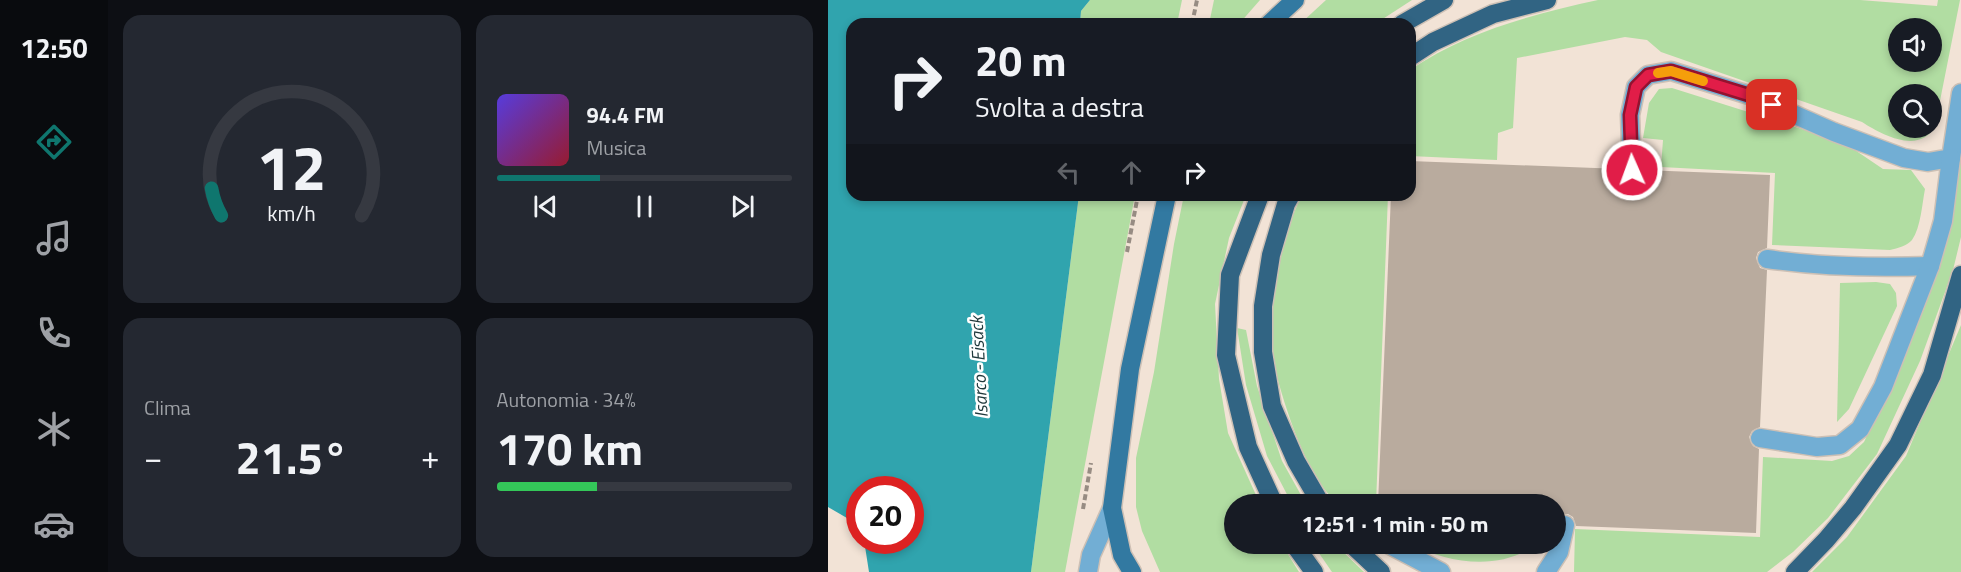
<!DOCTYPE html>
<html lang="it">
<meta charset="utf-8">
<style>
:root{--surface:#171b24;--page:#242831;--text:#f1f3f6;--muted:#9ea1a6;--line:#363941;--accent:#0f766e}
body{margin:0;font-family:"Titillium Web",sans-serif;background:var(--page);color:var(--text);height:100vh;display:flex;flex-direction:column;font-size:22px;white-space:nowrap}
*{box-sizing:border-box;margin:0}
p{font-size:20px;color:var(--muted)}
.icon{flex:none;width:33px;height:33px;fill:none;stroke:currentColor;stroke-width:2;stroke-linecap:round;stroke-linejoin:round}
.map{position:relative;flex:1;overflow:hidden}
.panel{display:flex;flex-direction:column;gap:15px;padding:15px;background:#0d0f14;width:720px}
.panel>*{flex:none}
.hud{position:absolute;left:18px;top:18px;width:570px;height:183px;border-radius:18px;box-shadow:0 3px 9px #0003;background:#171b24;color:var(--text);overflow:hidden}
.fabs{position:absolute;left:1060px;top:18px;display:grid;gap:12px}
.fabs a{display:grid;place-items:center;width:54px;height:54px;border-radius:50%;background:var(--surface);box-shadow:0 3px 9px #0003;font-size:30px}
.speed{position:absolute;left:18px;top:476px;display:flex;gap:12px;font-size:30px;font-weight:700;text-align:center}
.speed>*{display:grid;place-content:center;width:78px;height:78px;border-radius:50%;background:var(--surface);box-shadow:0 3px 9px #0003;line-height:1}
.speed .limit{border:9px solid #d22;background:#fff;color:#111}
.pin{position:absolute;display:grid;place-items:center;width:51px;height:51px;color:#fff;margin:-26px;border-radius:12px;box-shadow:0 3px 9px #0006}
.me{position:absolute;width:66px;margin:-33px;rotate:358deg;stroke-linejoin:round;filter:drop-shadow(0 0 4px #0008)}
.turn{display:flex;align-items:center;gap:21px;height:126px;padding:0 30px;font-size:27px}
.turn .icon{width:78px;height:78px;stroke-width:2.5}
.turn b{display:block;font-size:42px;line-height:51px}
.lanes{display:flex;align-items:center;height:57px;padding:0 30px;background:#0003;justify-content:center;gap:30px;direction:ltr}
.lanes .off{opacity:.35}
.big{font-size:45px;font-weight:700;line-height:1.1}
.panel .tile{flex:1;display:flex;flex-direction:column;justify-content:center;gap:9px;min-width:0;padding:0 21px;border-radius:18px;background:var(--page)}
.panel .dial{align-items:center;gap:0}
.dial svg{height:156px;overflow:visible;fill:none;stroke:var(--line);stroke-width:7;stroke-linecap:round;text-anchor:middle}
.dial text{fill:var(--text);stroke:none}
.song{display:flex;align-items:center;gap:18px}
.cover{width:72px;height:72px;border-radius:9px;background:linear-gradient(135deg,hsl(250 70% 55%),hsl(350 70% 35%))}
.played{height:6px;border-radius:3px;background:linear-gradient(90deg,var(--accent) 35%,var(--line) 35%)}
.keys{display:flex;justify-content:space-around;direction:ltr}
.heat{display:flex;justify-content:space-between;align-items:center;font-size:33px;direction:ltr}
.charge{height:9px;border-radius:4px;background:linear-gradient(90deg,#34c759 34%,var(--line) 0)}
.panel .tiles{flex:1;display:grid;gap:15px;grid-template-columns:repeat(2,1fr)}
.trip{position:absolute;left:396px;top:494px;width:342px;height:60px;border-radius:30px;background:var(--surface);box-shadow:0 3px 9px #0003;font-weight:700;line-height:60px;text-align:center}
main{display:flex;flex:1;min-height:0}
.dock{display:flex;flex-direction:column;width:108px;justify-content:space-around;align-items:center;background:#090b0e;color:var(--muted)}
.dock .icon{width:42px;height:42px}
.dock .selected{color:var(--accent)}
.dock b{font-size:27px;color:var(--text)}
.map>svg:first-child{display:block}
.green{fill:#b1dda2;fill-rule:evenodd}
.water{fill:#30a4ae}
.building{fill:#b9ab9e}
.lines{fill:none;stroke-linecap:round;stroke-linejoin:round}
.service-casing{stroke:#cdc0b5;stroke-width:21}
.minor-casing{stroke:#cdc0b5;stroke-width:21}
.primary-casing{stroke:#cdc0b5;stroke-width:21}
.motorway-casing{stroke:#cdc0b5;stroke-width:21}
.path{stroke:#978c83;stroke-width:4;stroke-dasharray:6 3;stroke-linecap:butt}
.service{stroke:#72aed4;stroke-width:18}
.minor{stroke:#72aed4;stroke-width:18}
.primary{stroke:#3279a1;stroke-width:18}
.motorway{stroke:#316483;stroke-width:18}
.route-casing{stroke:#92132f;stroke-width:15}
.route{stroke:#e11d48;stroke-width:10}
.slow{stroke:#f59e0b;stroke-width:10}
.labels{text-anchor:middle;stroke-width:5;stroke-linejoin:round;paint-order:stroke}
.water-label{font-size:18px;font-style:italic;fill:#20393c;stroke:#fff}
</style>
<main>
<nav class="dock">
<b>12:50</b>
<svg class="icon selected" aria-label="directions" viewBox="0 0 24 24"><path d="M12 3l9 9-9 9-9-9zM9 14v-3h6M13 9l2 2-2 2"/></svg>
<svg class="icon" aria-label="music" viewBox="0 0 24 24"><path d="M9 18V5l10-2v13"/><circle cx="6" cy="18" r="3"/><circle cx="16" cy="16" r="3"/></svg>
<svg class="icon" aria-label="phone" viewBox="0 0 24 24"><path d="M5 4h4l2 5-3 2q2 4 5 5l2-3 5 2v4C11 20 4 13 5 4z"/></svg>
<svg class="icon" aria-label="climate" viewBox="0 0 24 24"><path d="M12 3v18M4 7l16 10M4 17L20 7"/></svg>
<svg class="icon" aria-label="car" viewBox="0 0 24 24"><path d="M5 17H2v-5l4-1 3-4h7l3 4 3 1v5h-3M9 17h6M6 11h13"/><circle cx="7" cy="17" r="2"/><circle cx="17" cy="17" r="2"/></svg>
</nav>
<section class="panel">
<div class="tiles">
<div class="tile dial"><svg viewBox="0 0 100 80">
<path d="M14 69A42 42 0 1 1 86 69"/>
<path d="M14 69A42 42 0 0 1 9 55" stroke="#0f766e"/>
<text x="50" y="56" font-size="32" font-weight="700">12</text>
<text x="50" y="72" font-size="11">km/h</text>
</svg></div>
<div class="tile">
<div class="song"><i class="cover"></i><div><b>94.4 FM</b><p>Musica</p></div></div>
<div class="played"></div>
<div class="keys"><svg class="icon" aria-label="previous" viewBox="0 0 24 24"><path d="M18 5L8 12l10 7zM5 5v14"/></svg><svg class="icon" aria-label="pause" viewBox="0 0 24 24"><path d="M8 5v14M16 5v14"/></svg><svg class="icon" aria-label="next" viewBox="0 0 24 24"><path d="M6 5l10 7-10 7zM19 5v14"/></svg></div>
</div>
<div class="tile"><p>Clima</p>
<div class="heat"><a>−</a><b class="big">21.5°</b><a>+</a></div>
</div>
<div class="tile"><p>Autonomia · 34%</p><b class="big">170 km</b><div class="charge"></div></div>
</div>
</section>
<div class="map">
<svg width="1133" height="572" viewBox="0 0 1133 572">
<rect width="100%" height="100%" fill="#f2e3d6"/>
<g class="green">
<path d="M262 0H354L349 24H252L253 11Z"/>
<path d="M386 0H432L411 24H381Z"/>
<path d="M498 0H584L547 24H472Z"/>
<path d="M770 0H1032L1109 6 1110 0H1132L1107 126C1092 155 1054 135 1034 122L833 52 819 40 797 37 689 58 685 128 670 133 669 160 582 156V70C637 32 706 14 770 0ZM1071 28H1104V62H1071ZM1071 94H1104V128H1071Z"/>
<path d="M844 88 1015 142 1055 169 1083 170 1097 189C1094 204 1093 227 1084 240 1079 246 1070 248 1062 250L944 245 947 173 833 167 835 140 815 138 821 103 831 89Z"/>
<path d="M1133 154V237L1125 270 1092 361 1049 454 1000 518 965 552 939 572H746L747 529 932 537 935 457 1004 461 1021 456 1036 442 1079 352 1110 267Z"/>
<path d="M251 195H307L237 572H203Z"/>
<path d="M356 195H418L401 238 387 304 391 379 400 433 432 504H406V543H453L471 572H332L314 531 308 507V458L326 372 346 244Z"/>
<path d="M474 195H560L548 504C539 504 526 506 516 504 482 496 450 387 444 355 441 340 444 294 446 277 450 249 462 221 474 195Z"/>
<path d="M1048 282 1062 284 1068 293 1069 306 1021 409 1009 422 1012 283Z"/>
<path d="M1133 325V572H984L1019 537 1078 456Z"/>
<path d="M409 328 418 330 429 386 454 461 478 504H464L439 456 418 385Z"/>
<path d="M484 543H506L536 572H504Z"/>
<path d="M581 543H710C673 572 621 564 581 543Z"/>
</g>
<path class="water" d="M0 0H262L253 11 252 24H24V195H251L203 572H41L36 540H82V489H32L31 525 0 507Z"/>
<path class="building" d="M582 161 793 169 795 176 804 181 810 179 815 170 942 175 939 248 930 252 928 258 932 268 939 270 932 427 924 431 921 437 925 446 931 449 928 533 748 526 745 517 740 514 733 515 728 520V504H550L563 195H582Z"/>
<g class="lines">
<defs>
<g id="service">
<path d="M804 170 802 115 808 87 820 75 843 71 924 96 1006 132 1076 158 1100 162 1123 158 1133 93"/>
<path d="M939 259C993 267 1047 268 1102 266"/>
<path d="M932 438 989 447 1012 445 1032 429 1055 387 1102 266 1115 221 1123 158"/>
<path d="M558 543 613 572"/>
<path d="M718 572 731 552 737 525"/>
</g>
<path id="minor" d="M260 572 263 555 284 508"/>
<g id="primary">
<path d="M441 24 467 0"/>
<path d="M304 572 294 555 284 508 302 369 339 195"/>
</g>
<g id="motorway">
<path d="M574 24 616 0"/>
<path d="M582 57 605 42 665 14 719 0"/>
<path d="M432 195 402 275 398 355 420 447 446 504"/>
<path d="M463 195 458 204 443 255 435 306V352L444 406 468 461 493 504"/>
<path d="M465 543 486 572"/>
<path d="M522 543 553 572"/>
<path d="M967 572 998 540 1025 508 1070 445 1104 375 1133 275"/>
</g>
</defs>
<use href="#service" class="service-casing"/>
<use href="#minor" class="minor-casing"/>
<use href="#primary" class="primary-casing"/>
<use href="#motorway" class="motorway-casing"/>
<g class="path">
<path d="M364 24 369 0"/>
<path d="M299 252 310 195"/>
<path d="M255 509 263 463"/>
</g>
<use href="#service" class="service"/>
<use href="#minor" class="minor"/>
<use href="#primary" class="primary"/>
<use href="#motorway" class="motorway"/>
</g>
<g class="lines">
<defs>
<path id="route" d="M804 170 802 115 808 87 820 75 843 71 924 96 944 105"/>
</defs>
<use href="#route" class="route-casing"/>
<use href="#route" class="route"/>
<path class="slow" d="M830 73 843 71 875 81"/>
</g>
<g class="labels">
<g class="water-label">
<text transform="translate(151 367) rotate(-93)" y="6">Isarco - Eisack</text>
</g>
</g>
</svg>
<div class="fabs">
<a><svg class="icon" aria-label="sound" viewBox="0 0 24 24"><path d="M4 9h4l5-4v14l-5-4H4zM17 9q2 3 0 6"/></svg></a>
<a><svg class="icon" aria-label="search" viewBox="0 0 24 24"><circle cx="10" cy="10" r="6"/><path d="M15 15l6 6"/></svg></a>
</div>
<div class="speed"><div class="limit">20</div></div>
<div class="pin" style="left:944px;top:105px;background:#d93025"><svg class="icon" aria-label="arrive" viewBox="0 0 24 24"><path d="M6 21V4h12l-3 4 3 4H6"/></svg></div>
<svg class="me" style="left:804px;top:170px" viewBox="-20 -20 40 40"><circle r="17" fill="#e11d48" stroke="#fff" stroke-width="3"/><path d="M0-11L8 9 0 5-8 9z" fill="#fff"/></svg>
<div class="trip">12:51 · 1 min · 50 m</div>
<div class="hud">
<div class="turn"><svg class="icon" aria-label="right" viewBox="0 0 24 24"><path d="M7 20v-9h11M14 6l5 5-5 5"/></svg><div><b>20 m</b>Svolta a destra</div></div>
<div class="lanes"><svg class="icon off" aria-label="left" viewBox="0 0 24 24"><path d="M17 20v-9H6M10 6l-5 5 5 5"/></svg><svg class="icon off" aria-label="ahead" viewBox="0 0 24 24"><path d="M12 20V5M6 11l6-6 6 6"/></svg><svg class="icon" aria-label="right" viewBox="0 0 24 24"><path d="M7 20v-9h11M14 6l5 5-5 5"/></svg></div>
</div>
</div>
</main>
